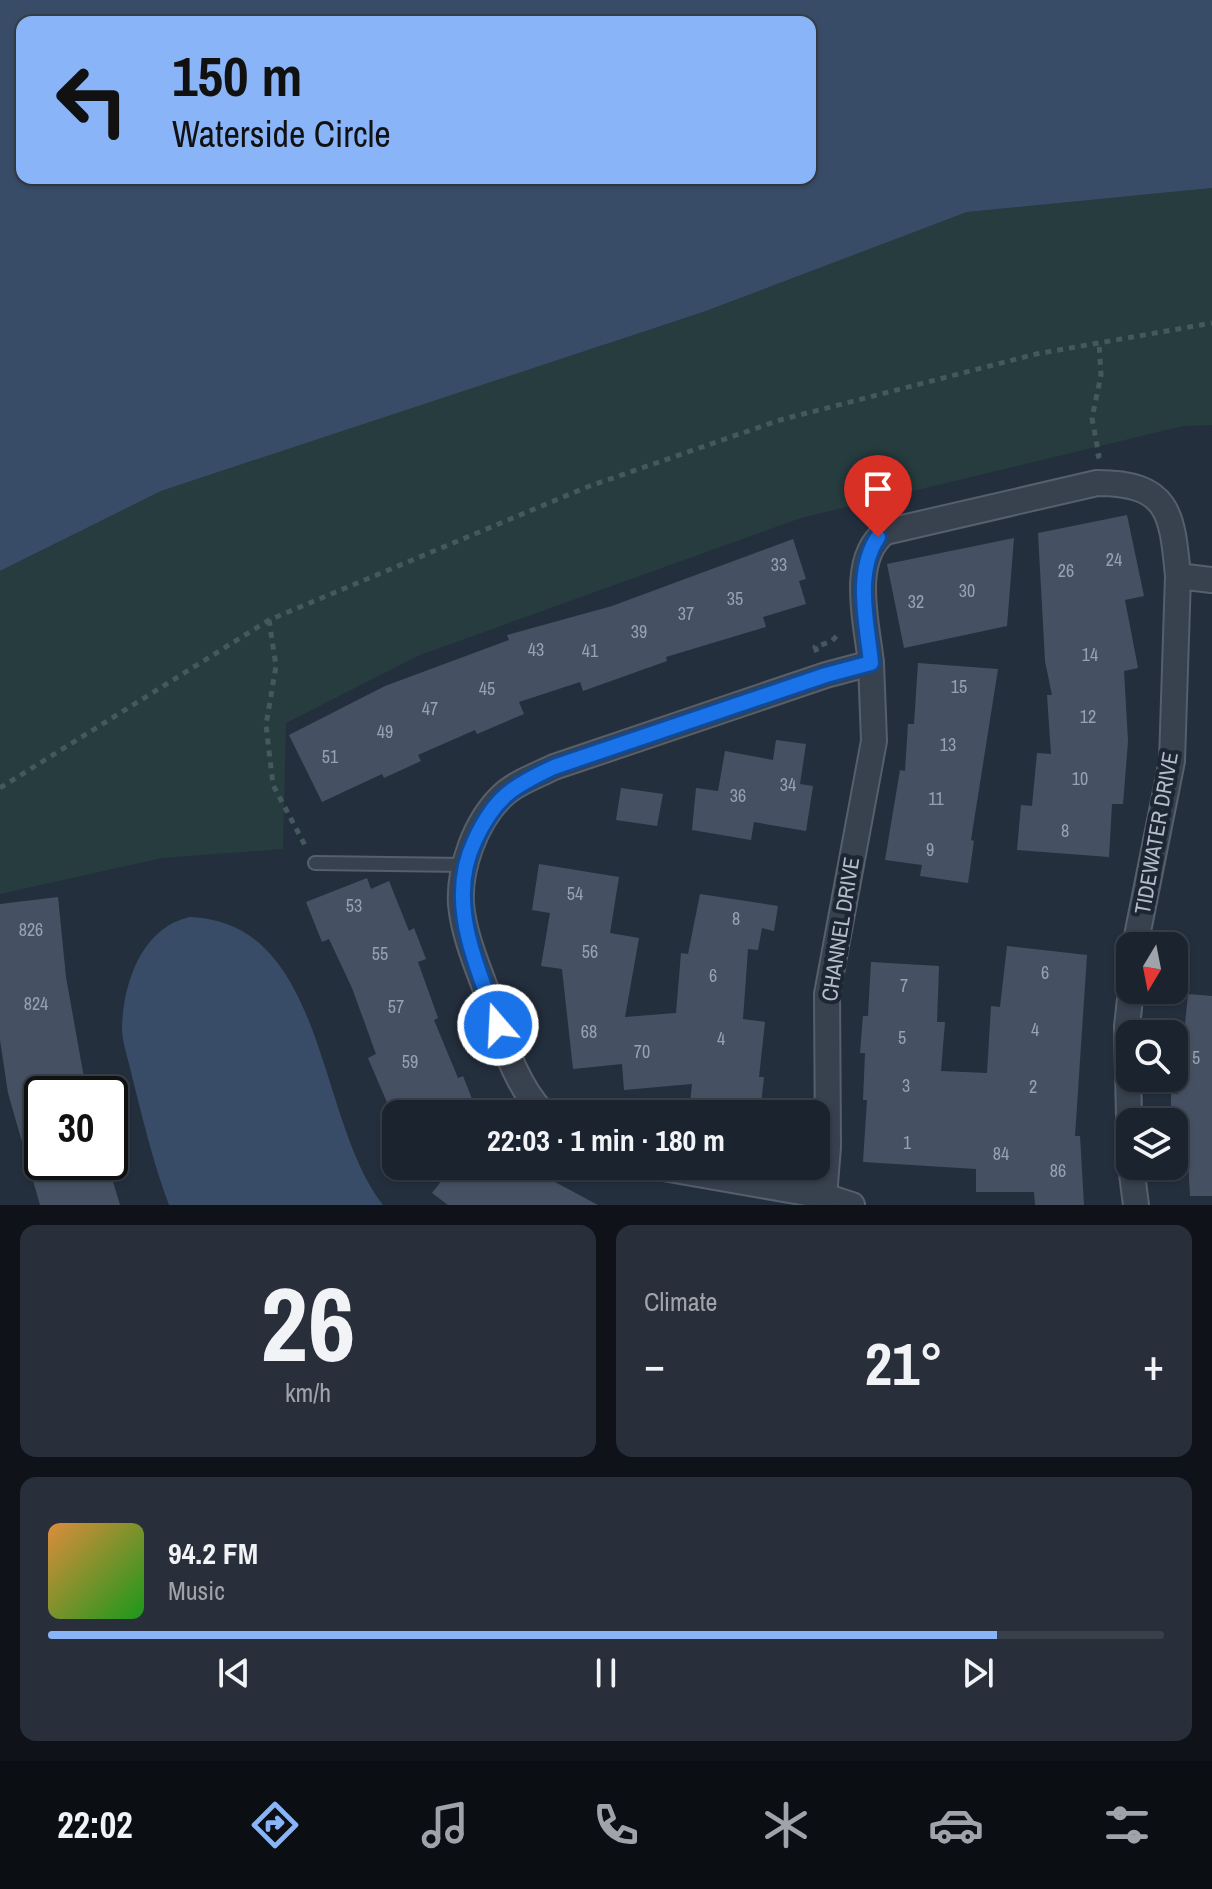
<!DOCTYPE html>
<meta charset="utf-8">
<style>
:root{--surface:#1b232e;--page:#282f3a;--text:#f1f3f6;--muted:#a0a4aa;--line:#39404a;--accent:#8ab4f8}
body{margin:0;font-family:"Archivo Narrow",sans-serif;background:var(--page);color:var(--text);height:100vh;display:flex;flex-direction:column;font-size:30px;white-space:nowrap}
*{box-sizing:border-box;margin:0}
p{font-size:26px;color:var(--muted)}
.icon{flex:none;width:44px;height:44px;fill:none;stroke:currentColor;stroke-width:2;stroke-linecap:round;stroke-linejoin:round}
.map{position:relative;height:1205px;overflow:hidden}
.sheet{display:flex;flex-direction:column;gap:20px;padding:20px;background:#0f1319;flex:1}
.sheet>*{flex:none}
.guide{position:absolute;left:16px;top:16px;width:800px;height:168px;border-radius:16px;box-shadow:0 2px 6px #0004,0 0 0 2px var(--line);background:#8ab4f8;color:#111;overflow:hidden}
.needle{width:52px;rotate:190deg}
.buttons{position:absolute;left:1116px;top:932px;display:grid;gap:16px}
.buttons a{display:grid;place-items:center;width:72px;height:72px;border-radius:16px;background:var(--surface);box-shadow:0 2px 6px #0004,0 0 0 2px var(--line);font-size:40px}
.speed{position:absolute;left:24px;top:1076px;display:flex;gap:16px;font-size:40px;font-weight:700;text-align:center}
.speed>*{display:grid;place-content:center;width:104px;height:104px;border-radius:50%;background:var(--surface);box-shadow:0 2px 6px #0004,0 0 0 2px var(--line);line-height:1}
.speed .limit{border:4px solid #111;border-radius:12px;background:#fff;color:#111}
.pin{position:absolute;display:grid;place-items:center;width:68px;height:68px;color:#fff;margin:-82px -34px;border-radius:50% 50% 50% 0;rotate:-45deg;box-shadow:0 0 8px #0007}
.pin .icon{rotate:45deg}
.me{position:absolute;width:88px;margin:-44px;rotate:341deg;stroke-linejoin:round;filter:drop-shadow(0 0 6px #0008)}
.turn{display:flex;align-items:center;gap:28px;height:168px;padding:0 24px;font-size:36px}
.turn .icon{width:104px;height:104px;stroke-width:2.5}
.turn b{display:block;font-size:56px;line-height:68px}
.big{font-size:60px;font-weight:800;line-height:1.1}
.sheet .card{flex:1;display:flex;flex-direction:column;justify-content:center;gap:12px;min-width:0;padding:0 28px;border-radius:16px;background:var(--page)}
.sheet .dial{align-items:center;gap:0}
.dial b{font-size:104px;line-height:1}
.song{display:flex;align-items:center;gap:24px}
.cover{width:96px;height:96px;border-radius:12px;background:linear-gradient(135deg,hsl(30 70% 55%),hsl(120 70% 35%))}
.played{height:8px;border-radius:4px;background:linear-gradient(90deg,var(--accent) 85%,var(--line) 85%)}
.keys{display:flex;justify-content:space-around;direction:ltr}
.heat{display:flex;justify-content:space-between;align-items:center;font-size:44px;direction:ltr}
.sheet .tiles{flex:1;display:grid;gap:20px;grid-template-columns:1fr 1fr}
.card:last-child{grid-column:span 2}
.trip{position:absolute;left:382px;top:1100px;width:448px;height:80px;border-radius:16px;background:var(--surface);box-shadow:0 2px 6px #0004,0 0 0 2px var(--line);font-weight:800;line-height:80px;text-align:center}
.tab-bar{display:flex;height:128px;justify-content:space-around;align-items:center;background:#0b0e12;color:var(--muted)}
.tab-bar .icon{width:56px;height:56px}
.tab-bar .current{color:var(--accent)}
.tab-bar b{font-size:36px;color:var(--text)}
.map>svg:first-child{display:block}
.green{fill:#263c3f}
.water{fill:#394c67;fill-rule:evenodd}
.building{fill:#455162}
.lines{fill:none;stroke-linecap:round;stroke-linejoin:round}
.lane-casing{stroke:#565f6c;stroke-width:16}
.street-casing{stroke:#565f6c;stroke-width:28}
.path{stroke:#44595c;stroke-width:5;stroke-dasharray:6 6;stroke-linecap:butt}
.lane{stroke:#38414e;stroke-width:12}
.street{stroke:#38414e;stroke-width:24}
.route-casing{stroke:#114b97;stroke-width:20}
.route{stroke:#1a73e8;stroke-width:14}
.labels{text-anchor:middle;stroke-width:8;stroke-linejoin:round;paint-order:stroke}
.number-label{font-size:18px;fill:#98a1af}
.street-label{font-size:22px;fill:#b4bcc9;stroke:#1d2633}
</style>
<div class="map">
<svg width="1212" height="1205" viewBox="0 0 1212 1205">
<rect width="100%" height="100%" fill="#242f3e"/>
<path class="green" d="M1212 188V425L1183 426 801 518 420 655 286 723 283 849 162 858 0 894V571L161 491 706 311 967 212Z"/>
<g class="water">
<path d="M0 0H1212V188L967 212 706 311 161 491 0 571ZM22 22H810V178H22Z"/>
<path d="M190 917C327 922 316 1120 383 1205H169C153 1162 143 1120 132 1076 129 1061 122 1043 122 1028 123 983 142 927 190 917Z"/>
</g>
<g class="building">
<path d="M1127 515 1144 596 1125 600 1138 668 1124 671 1128 741 1123 804H1112L1109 857 1017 850 1021 805 1032 806 1037 753 1051 754 1047 695H1052L1045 661 1038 533Z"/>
<path d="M1014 538 1007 626 904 648 887 564Z"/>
<path d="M793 539 806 579 799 581 806 604 763 617 766 627 666 657 667 661 583 691 580 682 519 702 524 714 477 734 475 730 418 755 421 761 384 778 382 774 322 802 289 735 385 686 509 640 507 635 612 606Z"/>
<path d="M918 663 998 669 971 840 974 841 968 883 920 876 922 865 885 860 900 770 905 771 908 724H914Z"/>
<path d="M776 740 806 744 800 784 813 786 806 831 754 822 751 840 692 830 696 788 718 791 725 751 773 760Z"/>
<path d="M621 788 663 794 657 826 616 820Z"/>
<path d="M539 864 619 877 610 933 639 938 625 1017 676 1013 681 953 688 954 700 894 778 906 774 931 762 928 758 950 748 949 743 1019 765 1022 759 1077H764L760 1114 689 1112 692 1084 624 1090 622 1064 573 1069 562 969 541 966 550 913 532 910Z"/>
<path d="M367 878 371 889 389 881 409 931 414 928 426 959 418 962 438 1018 434 1020 458 1078 463 1076 478 1114H392L368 1058 376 1054 352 988 329 939 322 942 306 902Z"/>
<path d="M58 897 66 977 86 1089 42 1094V1162H107L120 1205H40L8 1093 0 1040V904Z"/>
<path d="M1007 946 1087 955 1075 1136H1080L1084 1205H1035L1034 1192H976V1169L863 1162 867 1100H863L865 1053H860L863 1016H868L871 962 939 966 937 1022H945L941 1071 987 1073 991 1006 1000 1007Z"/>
<path d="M1188 994 1212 996V1196H1190L1187 1141H1174V1122H1171V1094H1178Z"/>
<path d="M453 1166H525L598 1205H448L432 1193Z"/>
</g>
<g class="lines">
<defs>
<path id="lane" d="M315 863 464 865"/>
<g id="street">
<path d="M1135 946 1172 761 1178 576"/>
<path d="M544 1114C515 1084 504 1043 491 1004 480 972 464 938 461 904 459 868 475 823 501 797 515 783 536 776 554 767L826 675 871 663C867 624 849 560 885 532L1097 483C1170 483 1172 514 1178 576L1212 580"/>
<path d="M1130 1162 1127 1026 1131 990"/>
<path d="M652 1166 824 1196 852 1205"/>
<path d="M1131 1166 1136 1205"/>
<path d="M824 1196 828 1147 827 994 874 741 871 663"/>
</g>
</defs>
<use href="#lane" class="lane-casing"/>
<use href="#street" class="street-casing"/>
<g class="path">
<path d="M1096 457 1099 456 1092 418 1101 375 1099 342"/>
<path d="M269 620 276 666 266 725 273 785 307 849"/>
<path d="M817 652 815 647 832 641 839 633"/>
<path d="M0 788 269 620 587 487 780 420 1036 354 1212 323"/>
</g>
<use href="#lane" class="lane"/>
<use href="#street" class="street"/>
</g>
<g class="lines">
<defs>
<path id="route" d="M498 1025C477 964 445 902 475 840 495 797 512 787 554 767L826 675 871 663C867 622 854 573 878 537"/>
</defs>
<use href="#route" class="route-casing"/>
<use href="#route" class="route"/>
</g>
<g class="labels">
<g class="number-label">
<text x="1114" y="566">24</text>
<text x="779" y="571">33</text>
<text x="1066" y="577">26</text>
<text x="967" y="597">30</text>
<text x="735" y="605">35</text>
<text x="916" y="608">32</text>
<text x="686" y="620">37</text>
<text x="639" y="638">39</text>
<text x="536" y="656">43</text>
<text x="590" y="657">41</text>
<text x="1090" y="661">14</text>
<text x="959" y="693">15</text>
<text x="487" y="695">45</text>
<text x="430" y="715">47</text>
<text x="1088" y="723">12</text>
<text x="385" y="738">49</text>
<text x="948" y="751">13</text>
<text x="330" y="763">51</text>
<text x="1080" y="785">10</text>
<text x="788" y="791">34</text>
<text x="738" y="802">36</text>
<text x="936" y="805">11</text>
<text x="1065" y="837">8</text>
<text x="930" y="856">9</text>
<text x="575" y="900">54</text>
<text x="354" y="912">53</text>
<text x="736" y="925">8</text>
<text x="31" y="936">826</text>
<text x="590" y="958">56</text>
<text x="380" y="960">55</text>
<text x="1045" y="979">6</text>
<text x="713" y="982">6</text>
<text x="904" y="992">7</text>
<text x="36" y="1010">824</text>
<text x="396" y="1013">57</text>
<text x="1035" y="1036">4</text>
<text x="589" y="1038">68</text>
<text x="902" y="1044">5</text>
<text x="721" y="1045">4</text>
<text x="642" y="1058">70</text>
<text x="1196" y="1064">5</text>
<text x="410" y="1068">59</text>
<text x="906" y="1092">3</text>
<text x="1033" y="1093">2</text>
<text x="907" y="1149">1</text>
<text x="1001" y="1160">84</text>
<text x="1058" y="1177">86</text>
</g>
<g class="street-label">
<text transform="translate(1156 833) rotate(-80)" y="8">TIDEWATER DRIVE</text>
<text transform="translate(840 929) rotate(-81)" y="8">CHANNEL DRIVE</text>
</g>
</g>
</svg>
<div class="buttons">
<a><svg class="needle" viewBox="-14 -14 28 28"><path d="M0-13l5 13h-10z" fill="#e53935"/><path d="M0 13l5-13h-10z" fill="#a0a4aa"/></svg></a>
<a><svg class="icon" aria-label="search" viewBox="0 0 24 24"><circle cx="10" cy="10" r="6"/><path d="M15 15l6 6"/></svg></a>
<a><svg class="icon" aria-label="layers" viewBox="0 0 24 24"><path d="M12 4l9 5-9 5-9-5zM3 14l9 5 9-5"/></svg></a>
</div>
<div class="speed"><div class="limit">30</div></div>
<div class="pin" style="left:878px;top:537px;background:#d93025"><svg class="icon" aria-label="arrive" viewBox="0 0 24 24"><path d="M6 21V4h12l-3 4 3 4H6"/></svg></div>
<svg class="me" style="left:498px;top:1025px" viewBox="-20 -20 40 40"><circle r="17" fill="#1a73e8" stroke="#fff" stroke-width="3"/><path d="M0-11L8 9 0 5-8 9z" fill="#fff"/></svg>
<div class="trip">22:03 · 1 min · 180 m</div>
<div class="guide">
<div class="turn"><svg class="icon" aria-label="left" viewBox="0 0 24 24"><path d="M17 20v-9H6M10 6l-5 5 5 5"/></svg><div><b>150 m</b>Waterside Circle</div></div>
</div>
</div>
<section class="sheet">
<div class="tiles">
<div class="card dial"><b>26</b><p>km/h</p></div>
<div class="card"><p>Climate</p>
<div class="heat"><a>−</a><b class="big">21°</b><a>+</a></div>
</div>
<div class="card">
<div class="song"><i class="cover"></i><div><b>94.2 FM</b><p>Music</p></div></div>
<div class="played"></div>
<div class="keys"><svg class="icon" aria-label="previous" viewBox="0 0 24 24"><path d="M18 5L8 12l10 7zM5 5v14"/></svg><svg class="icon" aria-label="pause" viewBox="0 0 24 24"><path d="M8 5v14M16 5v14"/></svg><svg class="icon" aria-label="next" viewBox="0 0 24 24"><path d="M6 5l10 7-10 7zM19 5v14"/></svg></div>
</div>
</div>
</section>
<nav class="tab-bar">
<b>22:02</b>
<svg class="icon current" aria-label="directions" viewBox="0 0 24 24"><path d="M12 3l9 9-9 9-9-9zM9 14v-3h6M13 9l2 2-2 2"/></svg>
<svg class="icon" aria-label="music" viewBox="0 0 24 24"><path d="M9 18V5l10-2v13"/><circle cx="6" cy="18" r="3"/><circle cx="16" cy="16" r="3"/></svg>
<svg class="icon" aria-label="phone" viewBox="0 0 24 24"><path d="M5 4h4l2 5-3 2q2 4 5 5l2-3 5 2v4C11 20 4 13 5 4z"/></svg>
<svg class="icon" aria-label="climate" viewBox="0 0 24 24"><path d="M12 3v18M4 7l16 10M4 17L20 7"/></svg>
<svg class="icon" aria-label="car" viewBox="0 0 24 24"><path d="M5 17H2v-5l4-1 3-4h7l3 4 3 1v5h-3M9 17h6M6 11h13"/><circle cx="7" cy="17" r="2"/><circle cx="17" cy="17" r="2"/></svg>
<svg class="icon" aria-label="filters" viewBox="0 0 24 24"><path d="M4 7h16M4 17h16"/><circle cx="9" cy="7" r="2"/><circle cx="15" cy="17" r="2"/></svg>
</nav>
